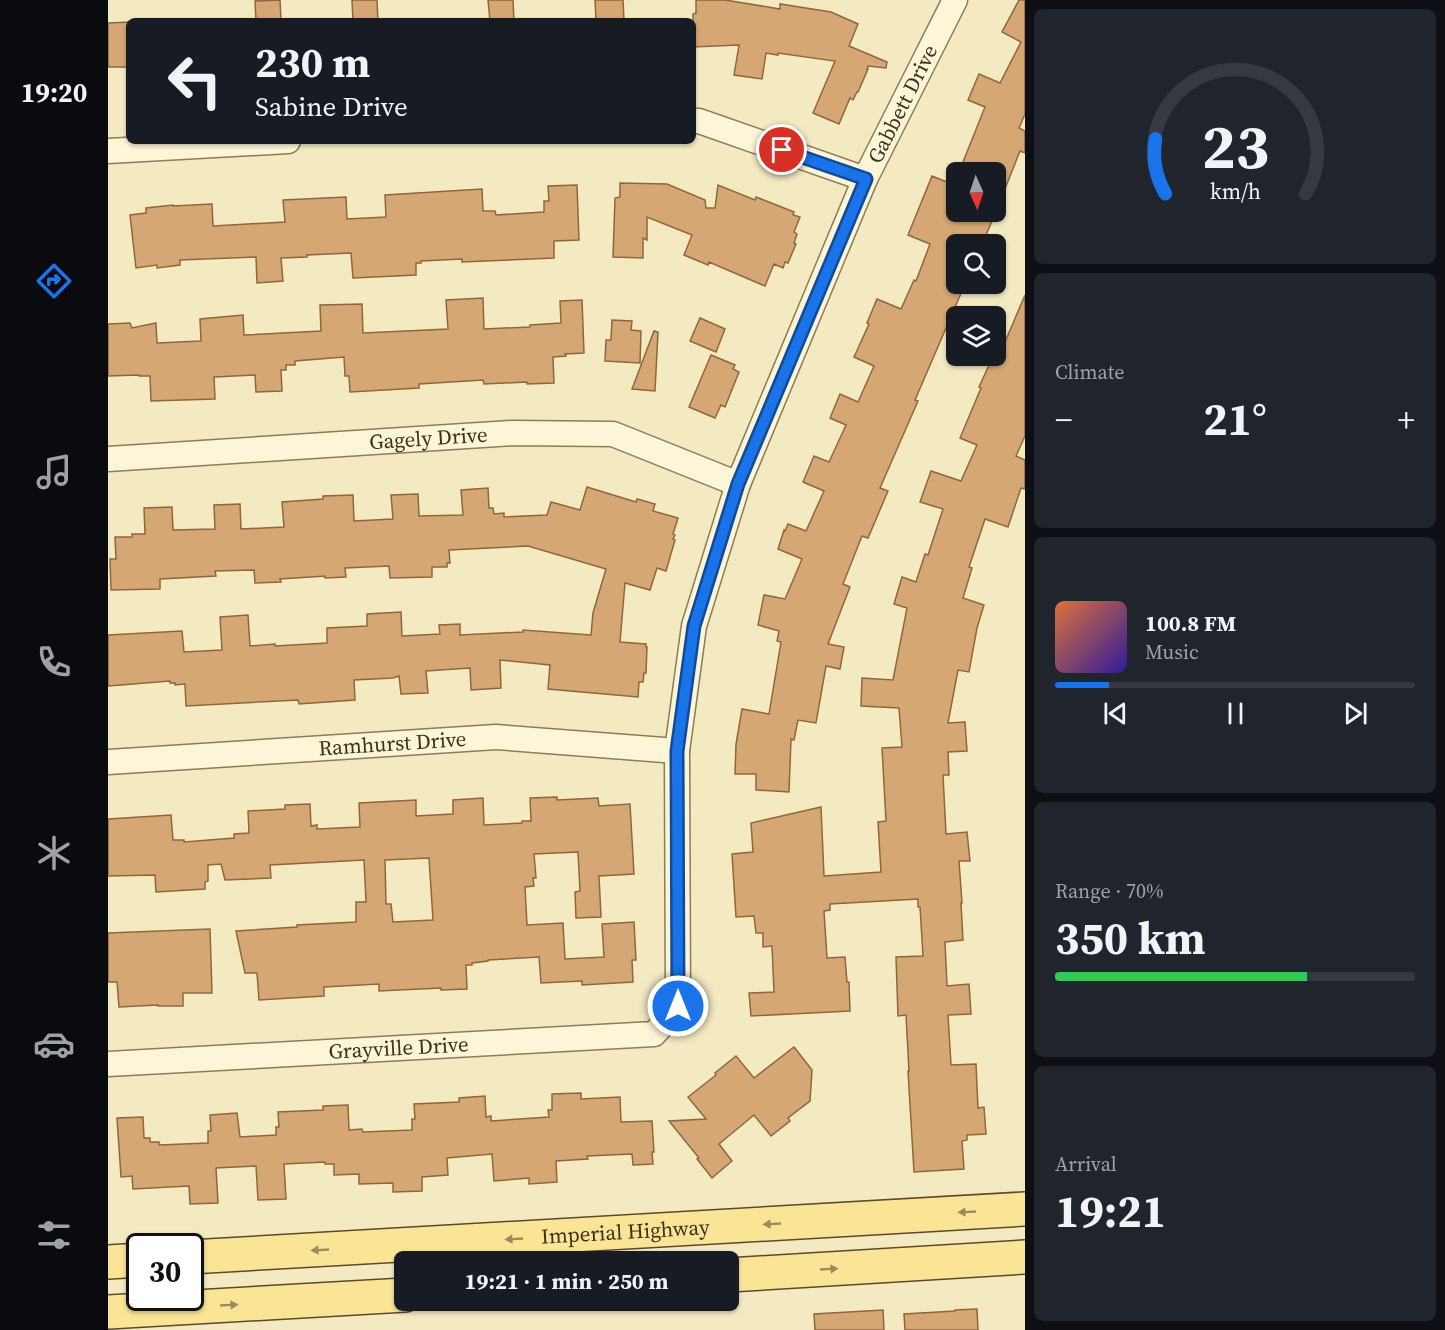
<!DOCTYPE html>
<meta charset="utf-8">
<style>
:root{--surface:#171b24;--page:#20242c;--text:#f1f3f6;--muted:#9ea1a6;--line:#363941;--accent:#1a73e8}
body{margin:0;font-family:"Source Serif 4",serif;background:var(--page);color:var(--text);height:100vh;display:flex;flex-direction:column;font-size:22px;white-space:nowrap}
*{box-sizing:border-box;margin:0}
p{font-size:20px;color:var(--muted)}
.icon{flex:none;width:33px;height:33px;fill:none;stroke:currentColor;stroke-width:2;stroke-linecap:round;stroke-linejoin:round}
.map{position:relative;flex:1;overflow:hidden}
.drawer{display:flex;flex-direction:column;gap:9px;padding:9px;background:#0d0f14;width:420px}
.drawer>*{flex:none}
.banner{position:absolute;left:18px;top:18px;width:570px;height:126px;border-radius:9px;box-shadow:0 2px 4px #0004;background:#171b24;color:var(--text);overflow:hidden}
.needle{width:39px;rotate:177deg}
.buttons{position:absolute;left:838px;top:162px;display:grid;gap:12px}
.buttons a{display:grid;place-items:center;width:60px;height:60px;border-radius:9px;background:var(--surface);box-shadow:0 2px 4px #0004;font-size:30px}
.speed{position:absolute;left:18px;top:1233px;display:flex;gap:12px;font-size:30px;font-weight:700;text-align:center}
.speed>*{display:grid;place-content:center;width:78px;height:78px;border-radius:50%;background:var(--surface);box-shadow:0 2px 4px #0004;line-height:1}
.speed .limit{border:3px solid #111;border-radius:9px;background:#fff;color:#111}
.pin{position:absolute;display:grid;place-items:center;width:51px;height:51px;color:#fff;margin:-26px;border:3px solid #fff;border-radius:50%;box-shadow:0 2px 6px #0007}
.me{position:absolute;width:66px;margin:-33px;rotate:0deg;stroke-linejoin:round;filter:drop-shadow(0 0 4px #0008)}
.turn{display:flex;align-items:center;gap:21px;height:126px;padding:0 30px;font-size:27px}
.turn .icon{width:78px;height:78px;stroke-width:2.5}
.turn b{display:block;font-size:42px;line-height:51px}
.big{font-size:45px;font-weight:700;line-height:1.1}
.drawer .widget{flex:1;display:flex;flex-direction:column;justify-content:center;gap:9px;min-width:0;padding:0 21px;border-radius:9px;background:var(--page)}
.drawer .dial{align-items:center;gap:0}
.dial svg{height:156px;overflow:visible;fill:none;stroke:var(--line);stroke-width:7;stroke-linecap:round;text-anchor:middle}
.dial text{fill:var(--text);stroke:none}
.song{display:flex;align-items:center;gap:18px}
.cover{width:72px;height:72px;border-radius:9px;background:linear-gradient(135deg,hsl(20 70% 55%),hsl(250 70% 35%))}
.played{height:6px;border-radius:3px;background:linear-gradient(90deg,var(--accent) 15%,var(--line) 15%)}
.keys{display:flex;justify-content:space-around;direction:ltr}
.heat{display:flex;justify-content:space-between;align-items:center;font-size:33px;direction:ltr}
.charge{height:9px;border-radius:4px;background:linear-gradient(90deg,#34c759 70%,var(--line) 0)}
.trip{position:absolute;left:286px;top:1251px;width:345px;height:60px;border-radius:9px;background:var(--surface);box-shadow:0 2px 4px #0004;font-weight:700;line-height:60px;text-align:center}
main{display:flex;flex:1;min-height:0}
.dock{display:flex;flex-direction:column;width:108px;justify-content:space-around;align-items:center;background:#090b0e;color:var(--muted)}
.dock .icon{width:42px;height:42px}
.dock .selected{color:var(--accent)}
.dock b{font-size:27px;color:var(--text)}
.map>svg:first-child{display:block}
.building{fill:#d5a774;stroke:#92663a;stroke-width:1.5;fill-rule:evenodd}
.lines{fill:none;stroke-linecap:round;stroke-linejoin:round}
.minor-casing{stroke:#8f7b57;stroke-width:27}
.primary-casing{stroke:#5d482c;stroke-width:36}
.minor{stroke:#fcf5d7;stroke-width:24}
.primary{stroke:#fae597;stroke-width:33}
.oneway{fill:#9c8a5a}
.route-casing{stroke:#114b97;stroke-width:15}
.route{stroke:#1a73e8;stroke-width:10}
.labels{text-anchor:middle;stroke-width:6;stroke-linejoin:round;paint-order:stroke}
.street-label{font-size:21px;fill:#3e301d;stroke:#f9f2d3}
</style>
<main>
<nav class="dock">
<b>19:20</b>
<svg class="icon selected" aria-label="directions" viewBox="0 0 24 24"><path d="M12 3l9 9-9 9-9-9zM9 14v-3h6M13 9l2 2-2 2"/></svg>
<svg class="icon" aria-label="music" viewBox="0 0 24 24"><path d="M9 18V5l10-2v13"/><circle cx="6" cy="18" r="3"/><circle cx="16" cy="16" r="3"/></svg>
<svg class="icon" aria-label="phone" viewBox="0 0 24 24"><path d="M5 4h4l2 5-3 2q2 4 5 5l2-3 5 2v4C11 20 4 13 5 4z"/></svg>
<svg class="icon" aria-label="climate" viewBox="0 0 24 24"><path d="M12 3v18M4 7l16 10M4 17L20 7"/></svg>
<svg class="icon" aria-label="car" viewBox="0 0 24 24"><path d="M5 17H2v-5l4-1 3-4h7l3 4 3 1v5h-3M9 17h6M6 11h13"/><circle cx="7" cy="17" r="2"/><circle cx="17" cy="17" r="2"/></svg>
<svg class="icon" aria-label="filters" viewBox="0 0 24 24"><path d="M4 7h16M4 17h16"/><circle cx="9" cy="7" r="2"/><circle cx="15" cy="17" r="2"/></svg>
</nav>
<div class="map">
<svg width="917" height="1330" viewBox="0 0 917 1330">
<rect width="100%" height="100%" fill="#f3eac2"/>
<g class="building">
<path d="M172 0 173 21H148L147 1Z"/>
<path d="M244 0H269L270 21H245Z"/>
<path d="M380 0H405L406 21H382Z"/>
<path d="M487 0H515L516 21H488Z"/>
<path d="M588 0H617L672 9V4L723 12 750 24 741 46 779 62 778 68 760 66 759 69H760L750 92H749L745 100 742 98 731 124 705 113 727 61 670 53V55L658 53 654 79 626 75 631 45 585 47V14L588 13Z"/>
<path d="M911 0H917V114L911 128 917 131V153L912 151 889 209 888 172H851L877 107 860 100 871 74 892 83 913 42 894 32Z"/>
<path d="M21 22V67H0V23Z"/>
<path d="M824 176 849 186V212H888L874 244H849V284H857L807 400 810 401 772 488 780 491 760 538 754 536 735 584 742 587 720 644 736 647 732 669 718 666 708 723 690 720 686 740 683 739 681 792 648 790V774H627L628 744 634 709 661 714 673 642 669 641 671 631 650 625 656 595 677 599 694 559 670 549 676 530 677 531 680 524 698 531 716 491 695 482 706 456 721 462 738 425 722 418 732 394 750 402 766 366 746 357 761 324 759 323 769 299 793 309 806 280 808 281 822 244 800 235Z"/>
<path d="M512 183 559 184 597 200 598 208H607L610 185 647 200 648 197 686 212 685 215 692 217 686 232 689 234 686 243 688 244 680 263 677 262 675 268 666 264 657 286 601 262 600 265 576 255 584 235 539 217V240L535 238V258L505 257 507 198 512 197Z"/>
<path d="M469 185 471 240 446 241V258L354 262V259L313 261V263H308V275L245 278 243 253 199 255V257L173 258 175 281 149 283 148 257 72 260V265L49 268V265L28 268 22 215 38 213V208L65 205V206L104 204 105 226 177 222 175 200 238 197 239 219 278 217 277 195 374 189 375 211H387L388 215 436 212V201H441L440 186Z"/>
<path d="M917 295V436L908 456 917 460V489L913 488 900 527 877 519 861 567 864 568 855 598 876 605 869 628 861 672 850 670 840 723 857 722 859 751 840 752 841 775H835L838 834 859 832 862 861H851L854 903H853L855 940 837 942 839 986 861 984 863 1014 840 1015 843 1065 868 1064 870 1108 876 1107 878 1134 859 1135V1140L854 1141 856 1169 806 1172 800 1071H801L798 1015 790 1016 788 957 815 956 812 907H810V899L722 904V910L716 911 719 958 737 957 739 982H741L742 1011 643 1016 641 993 666 992 664 946 655 947V933H648L646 916 628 917 624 854 645 852 643 823 713 807 716 876 773 872 770 822 778 821 774 748 794 747 791 708 753 706 754 678 785 680 799 608 786 604 794 577 808 582 817 554 820 555 835 509 812 502 823 471 853 481 869 445 852 438 873 388 871 387 883 361 888 363Z"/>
<path d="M375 298 376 329 422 327V325L453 323 452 301 474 300 476 353 457 354 458 356 445 357 446 383 419 384V382L376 384 375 380 311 384V388L242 392 241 376H237L236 357 187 361V365H178V370H173L174 391 148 392 147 375 106 377 107 399 43 401 42 376H31V375L0 376V324L22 323 24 328 48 323 49 343 93 341 92 319 135 315 136 335 213 331 212 305 254 304 255 333 340 329 338 300Z"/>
<path d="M592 318 617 329 608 352 582 341Z"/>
<path d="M504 320 524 321 523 330 533 331 532 363 497 361 498 340H503Z"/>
<path d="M546 331 550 332 547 391 524 389Z"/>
<path d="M603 355 627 365 625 369 631 372 617 407 613 405 607 418 581 407Z"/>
<path d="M479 487 528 502 529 499 547 504 545 511 570 518 565 534 567 535 565 539 567 540 558 571 549 568 542 590 517 583 512 642 538 644V647H539L538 673H536L535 682H531L530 697 440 689 442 665 392 660 393 688 363 690 362 668 318 671 320 693 293 694 291 676 285 678 246 680 247 700 191 704 190 700 78 706 77 684 67 685V683H62V681L0 686V635L74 631 76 652 114 650 112 617 140 615 142 646 167 644V646L219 643V628L259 626V614L293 612 294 636 332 634 331 625 352 624V635L415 632V630L483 635 485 613 498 569 420 546 341 550 342 563H339V567H324V577L282 578 281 566 237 568 238 577 217 578V576L172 579 173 582 147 583 146 570 107 571 108 576 52 579V589L3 590 2 559H8L7 537H24V534H37L36 508 64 507 65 530 107 529 106 505 132 504 133 529 176 527 174 502 215 499V496L245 495 246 521 285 519 283 495 310 494 311 516 355 515 353 490 380 488 381 508H385L386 514 396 513V517L439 515 443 502 472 510Z"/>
<path d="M449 797V800L490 798 491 806 522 804 526 874 491 876 493 917 468 918 467 892 472 891 470 852 426 854 428 878H425L426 886 417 887 419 925 455 923 457 959 496 957 494 924 526 922 528 960H524L525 982 474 985V981L433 983 431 957 380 960V961L364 963V965H358L359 989 333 990V988L271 991V984L216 987V996L151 1000 149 973H137L128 931 189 927V925L248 922V902H258L256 860 162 865 163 878 117 880 113 864 100 865V881L97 882V889L48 892 47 875 0 876V819L63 815 65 840H76V842L126 838V834L141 833 140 811 177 809V805L202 804 203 826 209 825V829L252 827 251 803 308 800V816L345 814V800L375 798 376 825 414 823V821H423L422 798ZM321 858 325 920 285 922 283 904H278L277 860Z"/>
<path d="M102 929 104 993H75V1006H50V1005L11 1007 9 982H0V933Z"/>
<path d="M686 1047 704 1070 702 1101 680 1118 682 1121 663 1136 646 1115 611 1144 624 1161 604 1178 589 1159 591 1158 561 1121 598 1119 580 1097 608 1075 607 1073 628 1056 646 1078Z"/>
<path d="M473 1093V1099L512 1097 513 1122 544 1121 546 1152H544L545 1164 525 1165 524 1154 479 1156 480 1159 448 1161 449 1182 421 1184V1178L386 1181 384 1154 339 1158 340 1175 314 1177V1191L285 1192V1183L251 1184V1174L226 1175V1164H217V1162L176 1164 178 1199 150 1200 148 1166 108 1168 110 1203 82 1204 81 1186 25 1189 24 1176 13 1177 9 1118 35 1117 36 1138H42V1142H51V1145L100 1143V1131H103L102 1115 129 1113 132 1137 168 1135V1127H171L170 1112 215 1110V1106L240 1105 241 1130 254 1129 255 1132 304 1130V1119H307L306 1104 351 1102V1098L377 1096 378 1117 383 1116V1121L441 1117 440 1110H444V1094Z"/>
<path d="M869 1309 870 1330H797L796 1314 847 1311V1310Z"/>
<path d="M775 1310 776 1330H707L706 1314Z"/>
</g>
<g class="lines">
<defs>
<g id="minor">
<path d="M585 121H591L757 179"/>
<path d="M0 151 180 141"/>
<path id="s1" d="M0 459 404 433 505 434 630 484"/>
<path id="s2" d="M0 762 388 737 569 751"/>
<path id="s3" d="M0 1064 546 1034 570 1007 569 751 586 626 630 484 757 179 847 0"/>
</g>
<g id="primary">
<path id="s4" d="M82 1257 917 1209"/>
<path d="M0 1262 32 1260"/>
<path d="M621 1275 917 1257"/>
<path d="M0 1312 297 1295"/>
</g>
</defs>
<use href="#minor" class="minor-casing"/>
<use href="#primary" class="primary-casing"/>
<use href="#minor" class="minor"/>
<use href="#primary" class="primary"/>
</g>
<defs><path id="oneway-solid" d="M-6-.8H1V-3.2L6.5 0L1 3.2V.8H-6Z" transform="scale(1.5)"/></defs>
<g class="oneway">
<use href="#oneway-solid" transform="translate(859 1212) rotate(177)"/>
<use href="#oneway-solid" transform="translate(664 1224) rotate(177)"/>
<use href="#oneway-solid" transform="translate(406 1239) rotate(177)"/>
<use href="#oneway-solid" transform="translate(212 1250) rotate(177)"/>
<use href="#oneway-solid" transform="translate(721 1269) rotate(-3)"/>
<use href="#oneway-solid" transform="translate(121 1305) rotate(-3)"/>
</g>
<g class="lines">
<defs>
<path id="route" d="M570 1006 569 751 586 626 630 484 758 179 674 150"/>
</defs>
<use href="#route" class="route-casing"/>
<use href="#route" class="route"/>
</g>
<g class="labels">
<g class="street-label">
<text dy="7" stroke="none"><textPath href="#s3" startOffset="1528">Gabbett Drive</textPath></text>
<text dy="7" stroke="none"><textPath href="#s1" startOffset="321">Gagely Drive</textPath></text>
<text dy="7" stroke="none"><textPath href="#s2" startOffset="285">Ramhurst Drive</textPath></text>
<text dy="7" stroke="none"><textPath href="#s3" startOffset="291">Grayville Drive</textPath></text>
<text dy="7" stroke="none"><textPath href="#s4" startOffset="436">Imperial Highway</textPath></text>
</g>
</g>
</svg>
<div class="buttons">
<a><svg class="needle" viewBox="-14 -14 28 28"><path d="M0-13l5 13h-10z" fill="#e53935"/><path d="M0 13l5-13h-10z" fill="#9ea1a6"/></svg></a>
<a><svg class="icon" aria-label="search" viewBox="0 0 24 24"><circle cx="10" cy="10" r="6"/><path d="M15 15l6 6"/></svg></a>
<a><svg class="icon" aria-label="layers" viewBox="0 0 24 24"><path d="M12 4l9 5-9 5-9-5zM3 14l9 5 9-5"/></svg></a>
</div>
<div class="speed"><div class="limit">30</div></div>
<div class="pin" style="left:674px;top:150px;background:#d93025"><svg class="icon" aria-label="arrive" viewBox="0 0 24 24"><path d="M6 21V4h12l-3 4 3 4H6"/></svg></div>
<svg class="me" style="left:570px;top:1006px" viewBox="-20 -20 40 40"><circle r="17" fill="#1a73e8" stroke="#fff" stroke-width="3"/><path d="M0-11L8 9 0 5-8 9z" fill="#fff"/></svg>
<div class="trip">19:21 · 1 min · 250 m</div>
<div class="banner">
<div class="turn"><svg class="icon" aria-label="left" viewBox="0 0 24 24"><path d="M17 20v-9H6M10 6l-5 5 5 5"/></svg><div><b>230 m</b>Sabine Drive</div></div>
</div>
</div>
<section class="drawer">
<div class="widget dial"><svg viewBox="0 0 100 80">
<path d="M14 69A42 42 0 1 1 86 69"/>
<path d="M14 69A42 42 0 0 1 9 41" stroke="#1a73e8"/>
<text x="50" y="56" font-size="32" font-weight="700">23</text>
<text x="50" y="72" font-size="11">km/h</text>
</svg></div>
<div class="widget"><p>Climate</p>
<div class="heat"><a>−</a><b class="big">21°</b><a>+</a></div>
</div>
<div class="widget">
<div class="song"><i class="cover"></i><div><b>100.8 FM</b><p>Music</p></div></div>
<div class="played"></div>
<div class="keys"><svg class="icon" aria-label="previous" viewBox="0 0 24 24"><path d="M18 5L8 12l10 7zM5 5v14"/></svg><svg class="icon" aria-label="pause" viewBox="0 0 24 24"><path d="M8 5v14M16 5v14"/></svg><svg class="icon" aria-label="next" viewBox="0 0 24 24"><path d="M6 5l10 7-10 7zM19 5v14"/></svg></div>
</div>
<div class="widget"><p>Range · 70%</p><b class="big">350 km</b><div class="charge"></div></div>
<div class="widget"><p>Arrival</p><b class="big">19:21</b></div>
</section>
</main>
